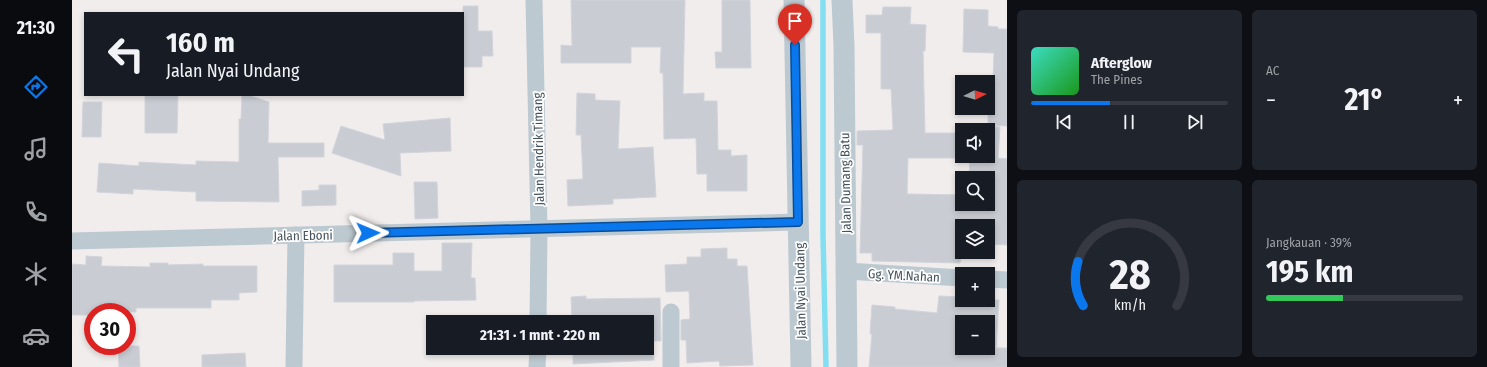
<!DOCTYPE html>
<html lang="id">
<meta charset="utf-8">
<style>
:root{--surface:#171b24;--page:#20242c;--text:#f1f3f6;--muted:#9ea1a6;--line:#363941;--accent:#0b77ec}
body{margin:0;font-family:"Fira Sans Condensed",sans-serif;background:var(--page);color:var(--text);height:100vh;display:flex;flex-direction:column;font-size:15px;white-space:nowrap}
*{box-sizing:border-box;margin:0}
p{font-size:13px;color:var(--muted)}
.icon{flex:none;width:22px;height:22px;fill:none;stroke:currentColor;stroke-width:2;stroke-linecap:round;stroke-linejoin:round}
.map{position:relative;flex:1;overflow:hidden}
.drawer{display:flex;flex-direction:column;gap:10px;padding:10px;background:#0d0f14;width:480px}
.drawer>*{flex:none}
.top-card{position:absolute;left:12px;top:12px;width:380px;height:84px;border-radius:0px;box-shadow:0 2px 6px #0003;background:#171b24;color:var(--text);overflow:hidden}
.needle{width:26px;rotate:85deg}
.controls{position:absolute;left:883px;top:75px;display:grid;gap:8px}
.controls a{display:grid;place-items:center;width:40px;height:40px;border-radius:0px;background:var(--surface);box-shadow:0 2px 6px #0003;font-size:20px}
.speed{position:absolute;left:12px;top:303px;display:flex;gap:8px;font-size:20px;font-weight:700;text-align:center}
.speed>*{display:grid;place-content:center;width:52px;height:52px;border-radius:50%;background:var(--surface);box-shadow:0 2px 6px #0003;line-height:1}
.speed .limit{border:6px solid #d22;background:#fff;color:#111}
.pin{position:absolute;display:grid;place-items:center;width:34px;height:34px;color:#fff;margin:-41px -17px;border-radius:50% 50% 50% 0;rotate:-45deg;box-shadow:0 0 4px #0007}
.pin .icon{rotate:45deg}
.me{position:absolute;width:44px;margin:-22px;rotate:89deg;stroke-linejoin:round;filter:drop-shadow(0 0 3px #0008)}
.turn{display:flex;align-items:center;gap:14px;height:84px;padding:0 16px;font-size:18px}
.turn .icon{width:52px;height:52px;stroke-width:2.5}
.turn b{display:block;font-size:28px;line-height:34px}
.big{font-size:30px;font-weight:700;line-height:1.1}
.drawer .tile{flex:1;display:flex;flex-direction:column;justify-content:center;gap:6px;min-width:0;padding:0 14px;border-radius:6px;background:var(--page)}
.drawer .dial{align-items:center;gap:0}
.dial svg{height:104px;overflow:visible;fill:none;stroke:var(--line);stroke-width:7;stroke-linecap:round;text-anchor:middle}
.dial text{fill:var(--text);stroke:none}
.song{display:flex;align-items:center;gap:12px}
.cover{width:48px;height:48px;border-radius:6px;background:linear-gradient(135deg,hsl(170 70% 55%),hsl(120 70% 35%))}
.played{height:4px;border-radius:2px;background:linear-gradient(90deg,var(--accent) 40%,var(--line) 40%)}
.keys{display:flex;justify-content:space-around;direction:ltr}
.heat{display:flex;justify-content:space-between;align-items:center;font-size:22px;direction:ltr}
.charge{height:6px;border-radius:3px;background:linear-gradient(90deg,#34c759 39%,var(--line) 0)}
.drawer .tiles{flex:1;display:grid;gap:10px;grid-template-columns:repeat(2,1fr)}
.trip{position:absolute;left:354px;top:315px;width:228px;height:40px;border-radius:0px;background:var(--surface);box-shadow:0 2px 6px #0003;font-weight:700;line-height:40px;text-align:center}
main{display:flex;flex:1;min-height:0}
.tab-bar{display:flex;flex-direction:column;width:72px;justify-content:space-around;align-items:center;background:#090b0e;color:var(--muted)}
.tab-bar .icon{width:28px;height:28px}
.tab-bar .active{color:var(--accent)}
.tab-bar b{font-size:18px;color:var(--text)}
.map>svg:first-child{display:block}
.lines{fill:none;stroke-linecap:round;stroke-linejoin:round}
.stream{stroke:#82dff2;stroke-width:5.5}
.building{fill:#c9cdd3;stroke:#d1d4da;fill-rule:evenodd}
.minor{stroke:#bdc9d1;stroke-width:17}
.tertiary{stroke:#bdc9d1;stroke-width:21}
.route-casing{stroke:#074d99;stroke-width:10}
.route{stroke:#0b77ec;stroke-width:7}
.labels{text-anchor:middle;stroke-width:3.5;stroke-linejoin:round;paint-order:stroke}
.street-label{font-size:13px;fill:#44525c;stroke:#fff}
</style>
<main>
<nav class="tab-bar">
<b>21:30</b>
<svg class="icon active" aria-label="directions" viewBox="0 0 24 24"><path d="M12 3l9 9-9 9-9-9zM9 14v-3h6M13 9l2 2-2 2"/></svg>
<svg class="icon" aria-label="music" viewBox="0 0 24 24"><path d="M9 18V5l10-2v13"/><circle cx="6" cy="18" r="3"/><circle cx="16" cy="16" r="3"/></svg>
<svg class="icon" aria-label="phone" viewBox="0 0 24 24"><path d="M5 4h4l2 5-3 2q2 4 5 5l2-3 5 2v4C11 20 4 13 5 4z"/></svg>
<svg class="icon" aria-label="climate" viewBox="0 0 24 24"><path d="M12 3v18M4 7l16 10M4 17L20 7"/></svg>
<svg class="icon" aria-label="car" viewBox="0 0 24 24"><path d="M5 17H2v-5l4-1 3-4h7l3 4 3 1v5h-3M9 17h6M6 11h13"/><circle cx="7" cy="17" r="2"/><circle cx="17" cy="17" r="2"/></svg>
</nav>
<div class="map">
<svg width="935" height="367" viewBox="0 0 935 367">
<rect width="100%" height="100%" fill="#f1eded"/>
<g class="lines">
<path class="stream" d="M751 0V235L754 367"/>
</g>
<g class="building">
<path d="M499 0H613L611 94 632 93V101H645L646 150H659V156L675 155V191H635V174H625L624 138 592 139 591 73H588L589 47H559V63H489V45L500 46Z"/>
<path d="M650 0H678L679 68H644L643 52H650Z"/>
<path d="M391 6H406V31H420L421 56H410V67H391Z"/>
<path d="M811 7H839L838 24 854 25 853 51H851L853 133H890V156H916V130H900V126L928 127 926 158 935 159V245L916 244V226H890V252H916L915 257 889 256 888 263 800 261V253H788L791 145H785V131L821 130 819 89H809V33H794V15H810ZM836 158H898L897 178H916V204H890V195L835 194Z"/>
<path d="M892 9 916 10V26L926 27V29H935V126L916 125V81H921L922 53 891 52Z"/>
<path d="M505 93 523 94V100L548 101 546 149 581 147 584 197 541 199V204L496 206 495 180 511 179 509 135H504Z"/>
<path d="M73 95H106L105 133H73Z"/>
<path d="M170 95H176L197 102 196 143H252V157H206L207 202 124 201V192L61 189V194L25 192 27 163 67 166V162L124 165V161L167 162V119H169Z"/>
<path d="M11 102H30L29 137H10Z"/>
<path d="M378 118 379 151 328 153 329 176 260 153 269 126 313 140 311 124Z"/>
<path d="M342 182H365L366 218 343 219Z"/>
<path d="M247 185H264V205L230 206V191L247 190Z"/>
<path d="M370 243H400L399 278H403L404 300 342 301V302H262V265H321V253H342V271H370Z"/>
<path d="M655 248V259H665V266H675L681 365 648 366 647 361 615 363 614 340H609V320L618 319 617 291 594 292 593 265 615 264V257H629V249Z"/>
<path d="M14 256 30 257 29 266 78 267V263H96V265L131 264V266H185V292L167 293V300H139V308H64V312H21V315H0V264L14 265Z"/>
<path d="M514 296V299L588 298 589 341H581L582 360 501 364V348H575V322H500L499 297Z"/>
<path d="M867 296 890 297V300H927L924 348H935V367H797L800 334H798L800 305 823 307V309L865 313ZM890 322H916V348H890Z"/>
<path d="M46 346H67L68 367H47Z"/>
<path d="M173 353 174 367H130V355Z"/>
</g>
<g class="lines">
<g class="minor">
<path d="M462 0 467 229 466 322"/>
<path d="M0 241 726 222"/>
<path d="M774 271 890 278"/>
<path d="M916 279 935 280"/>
<path d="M222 367 224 235"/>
<path d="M465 367 466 348"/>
<path d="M599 367V312"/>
</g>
<g class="tertiary">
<path d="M722 0 729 367"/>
<path d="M770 0 772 46 775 367"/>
</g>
</g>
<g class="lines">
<defs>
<path id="route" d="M296 233 726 222 723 45"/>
</defs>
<use href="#route" class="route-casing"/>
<use href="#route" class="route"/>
</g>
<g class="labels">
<g class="street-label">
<text transform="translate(466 149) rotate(-91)" y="5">Jalan Hendrik Timang</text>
<text transform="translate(773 183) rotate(-91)" y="5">Jalan Dumang Batu</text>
<text transform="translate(231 235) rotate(-1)" y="5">Jalan Eboni</text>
<text transform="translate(832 275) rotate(3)" y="5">Gg. YM.Nahan</text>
<text transform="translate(728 291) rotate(-91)" y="5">Jalan Nyai Undang</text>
</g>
</g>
</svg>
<div class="controls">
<a><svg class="needle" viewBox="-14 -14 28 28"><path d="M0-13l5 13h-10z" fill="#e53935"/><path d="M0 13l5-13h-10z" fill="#9ea1a6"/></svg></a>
<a><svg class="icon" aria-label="sound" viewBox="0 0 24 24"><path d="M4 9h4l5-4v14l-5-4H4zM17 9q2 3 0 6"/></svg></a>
<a><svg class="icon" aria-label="search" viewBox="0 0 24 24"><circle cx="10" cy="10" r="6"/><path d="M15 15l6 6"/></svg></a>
<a><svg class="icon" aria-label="layers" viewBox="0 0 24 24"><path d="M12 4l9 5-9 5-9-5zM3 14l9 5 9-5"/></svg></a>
<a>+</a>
<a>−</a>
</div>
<div class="speed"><div class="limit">30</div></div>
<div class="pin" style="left:723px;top:45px;background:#d93025"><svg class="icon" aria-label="arrive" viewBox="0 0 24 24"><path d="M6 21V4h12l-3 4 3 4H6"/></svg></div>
<svg class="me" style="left:296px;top:233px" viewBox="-20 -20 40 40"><path d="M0-17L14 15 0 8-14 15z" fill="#0b77ec" stroke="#fff" stroke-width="4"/></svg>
<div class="trip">21:31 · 1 mnt · 220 m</div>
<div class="top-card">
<div class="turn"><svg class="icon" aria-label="left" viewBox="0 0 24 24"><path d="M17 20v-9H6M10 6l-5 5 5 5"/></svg><div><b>160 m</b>Jalan Nyai Undang</div></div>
</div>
</div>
<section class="drawer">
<div class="tiles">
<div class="tile">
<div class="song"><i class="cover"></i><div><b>Afterglow</b><p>The Pines</p></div></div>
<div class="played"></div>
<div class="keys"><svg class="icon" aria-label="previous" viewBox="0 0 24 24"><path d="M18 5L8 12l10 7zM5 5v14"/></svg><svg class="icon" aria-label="pause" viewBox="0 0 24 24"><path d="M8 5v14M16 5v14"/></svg><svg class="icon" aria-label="next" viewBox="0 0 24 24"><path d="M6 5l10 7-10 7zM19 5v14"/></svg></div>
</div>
<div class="tile"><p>AC</p>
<div class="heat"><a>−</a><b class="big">21°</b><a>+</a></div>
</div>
<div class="tile dial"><svg viewBox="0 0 100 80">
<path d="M14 69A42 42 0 1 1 86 69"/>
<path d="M14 69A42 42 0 0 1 10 35" stroke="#0b77ec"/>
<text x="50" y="56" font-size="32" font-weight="700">28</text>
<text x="50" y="72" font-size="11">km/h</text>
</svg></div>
<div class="tile"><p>Jangkauan · 39%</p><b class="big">195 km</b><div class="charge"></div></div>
</div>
</section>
</main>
